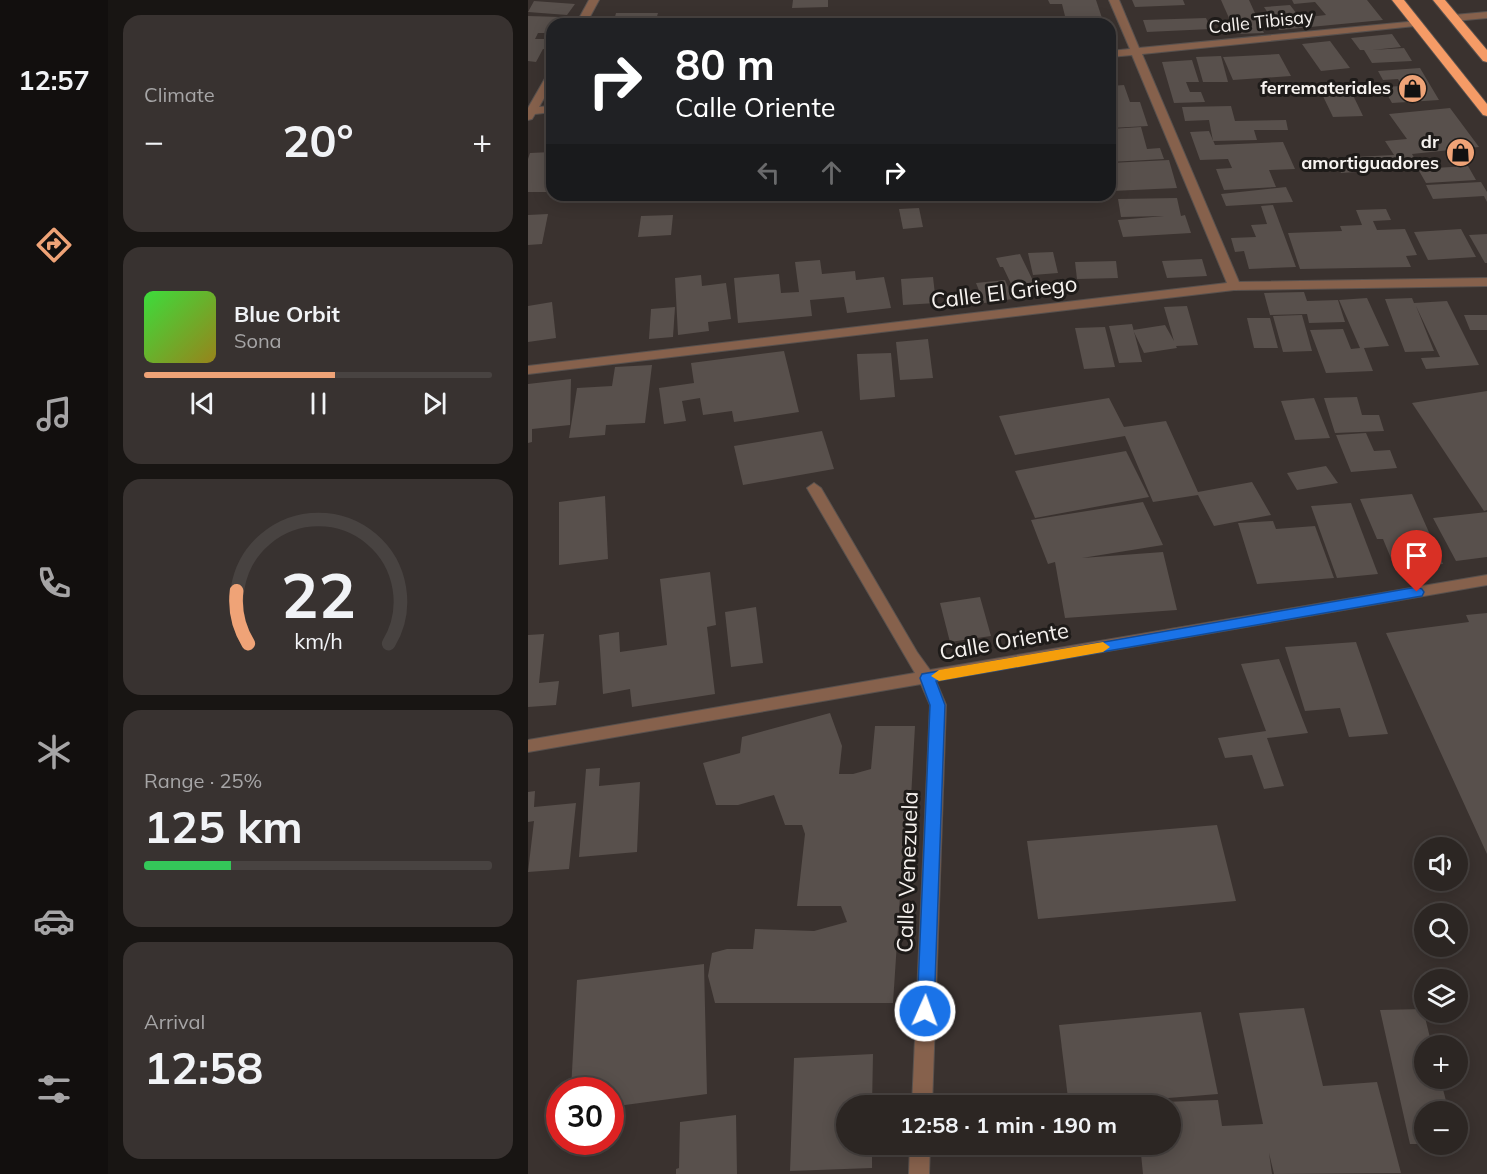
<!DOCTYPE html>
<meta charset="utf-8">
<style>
:root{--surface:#2c2623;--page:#383230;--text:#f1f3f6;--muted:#a6a5a6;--line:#484341;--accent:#efa377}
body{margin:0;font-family:Mulish,sans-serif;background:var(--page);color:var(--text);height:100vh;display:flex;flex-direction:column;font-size:22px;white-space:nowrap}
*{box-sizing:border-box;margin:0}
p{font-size:20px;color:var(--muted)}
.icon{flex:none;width:33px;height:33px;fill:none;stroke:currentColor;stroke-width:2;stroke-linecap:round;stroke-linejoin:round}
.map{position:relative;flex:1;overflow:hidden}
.sheet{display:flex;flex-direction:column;gap:15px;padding:15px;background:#181513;width:420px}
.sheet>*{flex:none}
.hud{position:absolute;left:18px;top:18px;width:570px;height:183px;border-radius:18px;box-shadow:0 3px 15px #0003,0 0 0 2px var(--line);background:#202124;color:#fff;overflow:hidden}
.controls{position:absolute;left:886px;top:837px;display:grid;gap:12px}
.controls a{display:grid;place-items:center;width:54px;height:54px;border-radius:50%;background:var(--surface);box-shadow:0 3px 15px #0003,0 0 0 2px var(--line);font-size:30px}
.speed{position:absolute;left:18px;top:1077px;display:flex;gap:12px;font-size:30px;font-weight:700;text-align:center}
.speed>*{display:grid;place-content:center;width:78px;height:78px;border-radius:50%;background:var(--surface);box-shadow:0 3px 15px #0003,0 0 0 2px var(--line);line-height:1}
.speed .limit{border:9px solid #d22;background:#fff;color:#111}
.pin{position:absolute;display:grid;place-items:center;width:51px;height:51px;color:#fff;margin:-62px -26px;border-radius:50% 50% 50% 0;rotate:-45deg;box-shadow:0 0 6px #0007}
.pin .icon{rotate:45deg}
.me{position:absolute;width:66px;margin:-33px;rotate:2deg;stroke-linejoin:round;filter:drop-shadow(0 0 4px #0008)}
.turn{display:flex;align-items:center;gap:21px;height:126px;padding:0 30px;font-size:27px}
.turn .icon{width:78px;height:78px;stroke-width:2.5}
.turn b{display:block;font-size:42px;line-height:51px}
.lanes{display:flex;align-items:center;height:57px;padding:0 30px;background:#0003;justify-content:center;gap:30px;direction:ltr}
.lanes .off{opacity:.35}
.big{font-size:45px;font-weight:700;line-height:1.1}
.sheet .widget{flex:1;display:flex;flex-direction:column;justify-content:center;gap:9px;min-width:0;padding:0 21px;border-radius:18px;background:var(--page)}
.sheet .dial{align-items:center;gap:0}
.dial svg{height:156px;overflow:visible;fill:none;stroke:var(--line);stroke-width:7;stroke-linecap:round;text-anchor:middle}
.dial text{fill:var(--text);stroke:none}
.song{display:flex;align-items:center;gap:18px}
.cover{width:72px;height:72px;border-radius:9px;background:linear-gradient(135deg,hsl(120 70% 55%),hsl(50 70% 35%))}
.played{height:6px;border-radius:3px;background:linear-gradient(90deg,var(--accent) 55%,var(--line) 55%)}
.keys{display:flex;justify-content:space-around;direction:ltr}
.heat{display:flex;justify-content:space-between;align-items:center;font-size:33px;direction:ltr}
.charge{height:9px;border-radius:4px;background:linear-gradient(90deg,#34c759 25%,var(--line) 0)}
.trip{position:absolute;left:308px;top:1095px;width:345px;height:60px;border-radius:30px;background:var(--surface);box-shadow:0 3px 15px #0003,0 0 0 2px var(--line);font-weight:700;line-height:60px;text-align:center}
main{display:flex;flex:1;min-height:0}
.dock{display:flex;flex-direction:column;width:108px;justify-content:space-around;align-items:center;background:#120f0e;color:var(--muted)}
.dock .icon{width:42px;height:42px}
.dock .on{color:var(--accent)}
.dock b{font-size:27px;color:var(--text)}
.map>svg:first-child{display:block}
.building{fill:#58504c}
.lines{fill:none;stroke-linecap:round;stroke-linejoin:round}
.minor-casing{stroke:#58514e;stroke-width:2}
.highway-casing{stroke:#58514e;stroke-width:2}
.minor{fill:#86614c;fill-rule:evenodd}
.highway{fill:#f59b66;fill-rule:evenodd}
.route{fill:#1a73e8;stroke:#114b97;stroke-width:1.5}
.slow{fill:#f59e0b}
.labels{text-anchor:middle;stroke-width:6;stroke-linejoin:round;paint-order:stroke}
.far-street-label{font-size:18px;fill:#f6f2ef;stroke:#1e1b19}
.far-poi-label{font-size:18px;font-weight:bold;fill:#f6f2ef;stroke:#1e1b19;text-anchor:end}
.street-label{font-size:22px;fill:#f6f2ef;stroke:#1e1b19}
</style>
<main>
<nav class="dock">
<b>12:57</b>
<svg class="icon on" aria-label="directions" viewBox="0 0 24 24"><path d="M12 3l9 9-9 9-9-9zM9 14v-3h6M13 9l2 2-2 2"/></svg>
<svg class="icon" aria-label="music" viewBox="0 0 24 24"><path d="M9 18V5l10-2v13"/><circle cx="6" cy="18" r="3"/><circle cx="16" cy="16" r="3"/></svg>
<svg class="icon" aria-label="phone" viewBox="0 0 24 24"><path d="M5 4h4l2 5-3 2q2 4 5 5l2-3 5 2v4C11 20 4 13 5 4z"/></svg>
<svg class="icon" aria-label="climate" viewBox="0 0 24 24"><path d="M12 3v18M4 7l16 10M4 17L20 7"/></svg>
<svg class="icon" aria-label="car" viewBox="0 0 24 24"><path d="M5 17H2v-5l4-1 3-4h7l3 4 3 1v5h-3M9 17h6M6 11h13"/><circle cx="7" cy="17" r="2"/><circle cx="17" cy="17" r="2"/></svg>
<svg class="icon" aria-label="filters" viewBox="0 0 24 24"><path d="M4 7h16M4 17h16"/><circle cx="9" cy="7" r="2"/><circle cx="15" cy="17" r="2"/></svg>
</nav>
<section class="sheet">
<div class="widget"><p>Climate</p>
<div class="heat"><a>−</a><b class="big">20°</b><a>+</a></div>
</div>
<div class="widget">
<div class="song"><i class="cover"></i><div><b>Blue Orbit</b><p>Sona</p></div></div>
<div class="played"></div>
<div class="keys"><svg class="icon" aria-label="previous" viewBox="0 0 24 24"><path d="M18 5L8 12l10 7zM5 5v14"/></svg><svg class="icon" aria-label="pause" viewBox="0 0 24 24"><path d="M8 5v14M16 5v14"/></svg><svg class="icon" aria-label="next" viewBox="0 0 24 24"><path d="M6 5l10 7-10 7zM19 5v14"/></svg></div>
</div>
<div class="widget dial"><svg viewBox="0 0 100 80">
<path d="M14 69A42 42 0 1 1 86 69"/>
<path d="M14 69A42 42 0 0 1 8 42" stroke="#efa377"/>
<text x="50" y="56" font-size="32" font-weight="700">22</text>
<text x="50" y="72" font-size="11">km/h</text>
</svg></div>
<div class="widget"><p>Range · 25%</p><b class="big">125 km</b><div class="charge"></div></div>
<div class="widget"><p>Arrival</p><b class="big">12:58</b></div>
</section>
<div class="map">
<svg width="959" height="1174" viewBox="0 0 959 1174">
<rect width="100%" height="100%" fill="#3a322f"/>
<g class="building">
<path d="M265 0H300V7L264 8Z"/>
<path d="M520 0H568L574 18 538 20 534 4H522Z"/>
<path d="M604 0H655L657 5 607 7Z"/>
<path d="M693 0H721L736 33 708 34Z"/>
<path d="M764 0H839L855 20 751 30 736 7 762 5 772 18 798 15 787 2 766 4Z"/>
<path d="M6 1 47 4 39 15 0 12Z"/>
<path d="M88 13H130L127 23 85 24Z"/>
<path d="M0 16 33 17 29 24H24V33H10L7 39H24V46L22 49H15L8 62 0 61Z"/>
<path d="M678 18 683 29 619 32 615 20Z"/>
<path d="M864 34 873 47 844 50 876 48 884 61 844 63 836 50H832L823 38Z"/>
<path d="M802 41 822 68 793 71 774 44Z"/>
<path d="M751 54 763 76 705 80 695 57Z"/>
<path d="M693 56 700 82H675L668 57Z"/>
<path d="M664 60 671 82H658L662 92H673L677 102 646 103 634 62Z"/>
<path d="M892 68 911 100 864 103 855 87 874 86 870 79 855 80 850 71Z"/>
<path d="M596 85 602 102H612L620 126 582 128V86Z"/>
<path d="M823 91 835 116 805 117 793 92Z"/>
<path d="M703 106 707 121 758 120 760 130H726L729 140 685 141 681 120 657 121 654 107Z"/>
<path d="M922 108 951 147 884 154 892 168 813 173 806 158 866 155 857 141 879 139 861 114Z"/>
<path d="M613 127 619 149 632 148 636 159 582 162V129Z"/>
<path d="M681 131 687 145 755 142 767 169 741 170 748 187 696 190 688 169 704 168 700 159 672 160 662 132Z"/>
<path d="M24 152V192H0V159L2 153Z"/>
<path d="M641 160 649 188 584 191 582 163Z"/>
<path d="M940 166 948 180 898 183 890 169Z"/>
<path d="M953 182 959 192V202L956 196 905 199 898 185Z"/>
<path d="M758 187 765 202 698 206 693 194Z"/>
<path d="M120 195H175L174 198 120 199Z"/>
<path d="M649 198 653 216 657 215 663 233 595 237 590 220 636 216 593 217 590 199Z"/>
<path d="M745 205 768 267 721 269 716 251 707 252 703 238 728 237 723 225 739 224 733 206Z"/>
<path d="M391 208 395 227 375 229 371 209Z"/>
<path d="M858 209 863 220 845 221 849 230 877 229 889 255 878 256 883 267 772 269 760 233 814 231 812 226 834 225 828 210Z"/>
<path d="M20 214 14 244 0 245V215Z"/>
<path d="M145 215 143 235 110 237 113 216Z"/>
<path d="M933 229 948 257 900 260 886 232Z"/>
<path d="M959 234V263H957L941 235Z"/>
<path d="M525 252 530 273 505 275 500 253Z"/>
<path d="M492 254 508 287 486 290 475 267H472L468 258Z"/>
<path d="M674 259 679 276 639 278 634 261Z"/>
<path d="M292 260 294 274 327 271 328 280 356 277 363 308 319 313 316 297 282 300 284 316 210 323 206 278 251 274 253 293 271 292 267 262Z"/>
<path d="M588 261 590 278 549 279 547 262Z"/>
<path d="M173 275 174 286 198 283 203 319 180 322 181 331 150 335 147 278Z"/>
<path d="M405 277 408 303 375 305 373 279Z"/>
<path d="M477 280 485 299 456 303 448 283Z"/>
<path d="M776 292 779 301 810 300 817 322 781 323 779 314 742 315 736 293Z"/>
<path d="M839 298 861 346 836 348 845 371 798 373 782 330 815 329 823 349 832 348 811 300Z"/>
<path d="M884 298 886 303 919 301 951 365 898 369 893 358 912 357 888 306 906 351 877 352 857 299Z"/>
<path d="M24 302 28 338 0 342V306Z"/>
<path d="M659 306 670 345 648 346 649 348 616 353 605 330 637 325 646 341 636 307Z"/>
<path d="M147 307 145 337 121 339 123 309Z"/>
<path d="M774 315 784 351 755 352 745 316Z"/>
<path d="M936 315H959V330H942Z"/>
<path d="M719 318H742L750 348H726Z"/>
<path d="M604 324 614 362 591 363 581 326Z"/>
<path d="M577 327 587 367 556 369 547 328Z"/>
<path d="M400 339 405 378 372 380 368 342Z"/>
<path d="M256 351 271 412 206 422 204 411 175 415 172 398 154 401 158 421 136 424 131 388 166 383 163 363Z"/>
<path d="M363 353 367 397 332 400 329 354Z"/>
<path d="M124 365 117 423 78 425 77 435 41 438 49 388 84 386 87 367Z"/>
<path d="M43 379 42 425 4 429V442L0 443V384Z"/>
<path d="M959 391V510L956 511 884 403Z"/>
<path d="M829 397 834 415H851L856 431 807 433 796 398Z"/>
<path d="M581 398 596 427 638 421 670 492 724 482 743 515 686 526 670 495 625 502 597 436 487 455 471 416Z"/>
<path d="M786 398 802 438 767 440 753 401Z"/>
<path d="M294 431 306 469 215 485 206 446Z"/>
<path d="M838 433 846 451 862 450 869 468 823 472 808 435Z"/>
<path d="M598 451 621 497 507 518 487 471Z"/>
<path d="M798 466 810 483 769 490 759 473Z"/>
<path d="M884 494 915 564 867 568 855 539H849L832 499Z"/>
<path d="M77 496 80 559 31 565V502Z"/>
<path d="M615 502 635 545 554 558 635 552 649 610 537 618 527 562 520 564 503 520Z"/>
<path d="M823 503 850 574 809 578 783 506Z"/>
<path d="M959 512V557L928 561 905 518Z"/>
<path d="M745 521 748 529 787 526 806 578 729 584 710 523Z"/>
<path d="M182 572 188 625 179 627 187 694 104 707 102 689 75 694 71 635 91 632 92 652 139 645 132 579Z"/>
<path d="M452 597 463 636 422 642 412 603Z"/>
<path d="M228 607 235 663 203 667 197 612Z"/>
<path d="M959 613V854L858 633 941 622 938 615Z"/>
<path d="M16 634 11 683 31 681 28 705 0 707V635Z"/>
<path d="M828 642 860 734 821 737 812 708 777 711 757 647Z"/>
<path d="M751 659 780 733 739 738 756 786 736 789 724 755 697 758 690 738 738 731 713 664Z"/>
<path d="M302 713 314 746 311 774H325L343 769 347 726H387L381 834 376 836 365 1003H187L180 976 184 953 199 949H225L227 929 286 931 319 922 313 906H269L277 834 274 825H257L246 795 210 805H188L175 763 212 753 214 737Z"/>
<path d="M72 768 71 786 112 782 109 852 51 857 58 769Z"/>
<path d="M7 791 6 807 48 803 41 869 0 872 6 821 0 822V792Z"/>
<path d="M689 825 708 901 510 919 499 841Z"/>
<path d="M176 964 179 1094 82 1107V1090H43L49 980Z"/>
<path d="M776 1008 795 1086 849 1082 873 1173 746 1174 741 1153 744 1174H615L612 1144H642V1106H608V1103L690 1100 694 1126 735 1124 711 1013Z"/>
<path d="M895 1009 904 1046H897V1078H912L921 1112H897V1144H882L852 1010Z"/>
<path d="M673 1012 690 1094 541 1106 531 1025Z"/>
<path d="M345 1054 344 1106H318V1144H344V1168L262 1171 266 1058Z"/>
<path d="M208 1115 209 1174H148V1169L151 1168 152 1122Z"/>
</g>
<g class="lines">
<defs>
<g id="minor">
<path d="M61 0H71L58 24H48Z"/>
<path d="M581 0H591L611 48 890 21 892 23 887 26 614 54 711 282 959 278V286L706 290 0 374V366L699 283 604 55 582 57V51L602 49Z"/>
<path d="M959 12V18L926 21 921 18 926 15Z"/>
<path d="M24 72V84L11 107 24 106V112L7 114 4 119 0 120V108L19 75Z"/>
<path d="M286 483 293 488 389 652 402 670 959 575V585L408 681 418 705 404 1106H384L402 705 393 684 0 752V740L387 673 279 488Z"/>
<path d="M382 1144H402L401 1174H381Z"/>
</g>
<g id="highway">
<path d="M864 0H876L959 104V116L955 115Z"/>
<path d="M905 0H917L959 50V62L955 61Z"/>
</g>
</defs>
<use href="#minor" class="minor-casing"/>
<use href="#highway" class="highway-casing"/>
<use href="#minor" class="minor"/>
<use href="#highway" class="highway"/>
</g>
<path class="route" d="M889 587 894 589 896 592 894 596 408 681 417 705 406 1011 403 1017 397 1019 391 1017 389 1011 402 705 392 678 394 674Z"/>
<path class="slow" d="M575 642 582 647 575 652 411 681 403 676 411 670Z"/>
<defs>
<symbol id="shop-disc" viewBox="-11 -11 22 22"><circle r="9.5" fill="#efa377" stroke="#1e1b19"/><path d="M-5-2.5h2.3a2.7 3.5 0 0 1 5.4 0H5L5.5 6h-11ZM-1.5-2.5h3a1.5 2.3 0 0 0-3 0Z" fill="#111"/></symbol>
</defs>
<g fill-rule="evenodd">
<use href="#shop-disc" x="868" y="72" width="33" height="33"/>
<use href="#shop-disc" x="916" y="136" width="33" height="33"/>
</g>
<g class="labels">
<g class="far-street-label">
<text transform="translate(733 22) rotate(-6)" y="6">Calle Tibisay</text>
</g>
<g class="far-poi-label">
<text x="863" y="94">ferremateriales</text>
<text x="911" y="148">dr<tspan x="911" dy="21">amortiguadores</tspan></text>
</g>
<g class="street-label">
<text transform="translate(476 292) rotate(-7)" y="8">Calle El Griego</text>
<text transform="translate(476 641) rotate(-10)" y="8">Calle Oriente</text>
<text transform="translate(379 872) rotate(-88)" y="8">Calle Venezuela</text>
</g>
</g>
</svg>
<div class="controls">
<a><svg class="icon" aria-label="sound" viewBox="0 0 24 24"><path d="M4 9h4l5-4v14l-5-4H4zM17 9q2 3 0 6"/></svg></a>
<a><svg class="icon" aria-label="search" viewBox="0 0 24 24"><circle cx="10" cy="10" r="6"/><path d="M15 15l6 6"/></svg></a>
<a><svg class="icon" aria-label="layers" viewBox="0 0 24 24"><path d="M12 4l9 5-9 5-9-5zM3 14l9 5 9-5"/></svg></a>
<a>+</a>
<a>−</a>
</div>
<div class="speed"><div class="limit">30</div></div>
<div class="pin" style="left:889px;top:592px;background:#d93025"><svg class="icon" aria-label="arrive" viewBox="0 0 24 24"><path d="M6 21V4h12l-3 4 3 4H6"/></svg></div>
<svg class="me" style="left:397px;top:1011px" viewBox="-20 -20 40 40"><circle r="17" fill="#1a73e8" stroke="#fff" stroke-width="3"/><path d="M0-11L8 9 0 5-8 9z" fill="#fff"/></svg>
<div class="trip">12:58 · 1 min · 190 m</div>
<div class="hud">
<div class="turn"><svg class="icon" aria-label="right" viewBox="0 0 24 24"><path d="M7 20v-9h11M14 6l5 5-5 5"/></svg><div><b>80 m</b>Calle Oriente</div></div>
<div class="lanes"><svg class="icon off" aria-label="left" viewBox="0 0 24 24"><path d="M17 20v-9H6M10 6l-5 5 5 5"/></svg><svg class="icon off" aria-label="ahead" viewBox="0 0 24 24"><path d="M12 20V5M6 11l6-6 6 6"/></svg><svg class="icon" aria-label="right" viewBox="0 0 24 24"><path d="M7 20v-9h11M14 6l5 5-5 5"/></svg></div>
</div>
</div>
</main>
